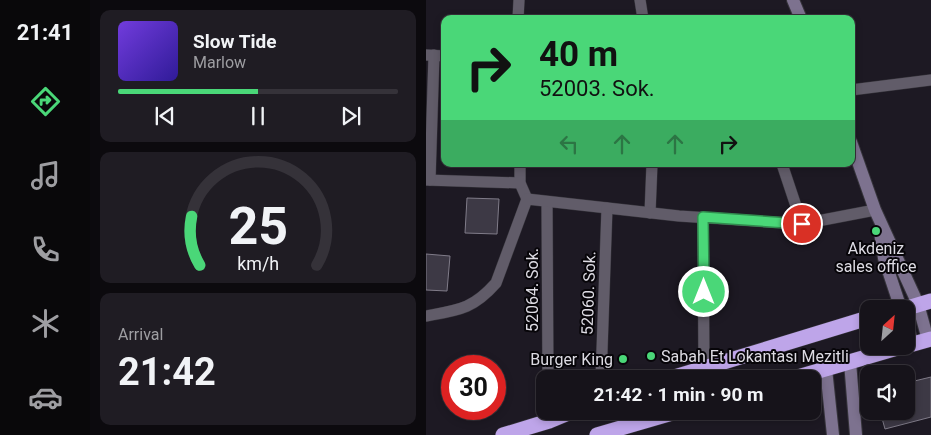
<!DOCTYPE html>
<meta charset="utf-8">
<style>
:root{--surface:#16131a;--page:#1f1c23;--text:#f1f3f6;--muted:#9e9ea2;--line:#353239;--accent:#4ad778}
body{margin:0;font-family:Roboto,sans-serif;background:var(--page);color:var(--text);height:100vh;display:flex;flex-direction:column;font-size:19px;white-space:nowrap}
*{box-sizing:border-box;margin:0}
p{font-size:16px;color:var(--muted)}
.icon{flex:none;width:28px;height:28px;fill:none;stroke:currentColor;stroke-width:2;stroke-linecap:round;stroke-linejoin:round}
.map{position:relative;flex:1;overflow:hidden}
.sheet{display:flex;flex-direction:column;gap:10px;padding:10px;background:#0c0a0e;width:336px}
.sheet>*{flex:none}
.top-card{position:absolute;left:15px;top:15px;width:414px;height:152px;border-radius:10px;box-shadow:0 2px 8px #0003,0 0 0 1px var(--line);background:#4ad778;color:#111;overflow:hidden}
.needle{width:32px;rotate:27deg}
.controls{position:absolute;left:434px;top:300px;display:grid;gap:10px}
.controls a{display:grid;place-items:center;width:55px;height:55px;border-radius:10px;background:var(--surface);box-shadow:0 2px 8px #0003,0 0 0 1px var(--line);font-size:25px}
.speed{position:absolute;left:15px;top:355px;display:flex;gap:10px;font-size:25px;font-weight:700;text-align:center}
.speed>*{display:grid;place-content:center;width:65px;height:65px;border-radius:50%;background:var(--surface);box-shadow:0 2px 8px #0003,0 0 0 1px var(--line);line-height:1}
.speed .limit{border:8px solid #d22;background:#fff;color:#111}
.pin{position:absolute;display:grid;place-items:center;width:42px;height:42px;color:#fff;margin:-21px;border:2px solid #fff;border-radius:50%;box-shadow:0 1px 5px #0007}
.me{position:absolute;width:55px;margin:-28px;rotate:0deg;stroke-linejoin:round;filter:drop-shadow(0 0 4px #0008)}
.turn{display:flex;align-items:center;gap:18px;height:105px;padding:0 15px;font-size:22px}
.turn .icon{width:65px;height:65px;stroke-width:2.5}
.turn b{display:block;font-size:35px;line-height:42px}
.lanes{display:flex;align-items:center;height:48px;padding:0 15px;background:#0003;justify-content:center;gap:25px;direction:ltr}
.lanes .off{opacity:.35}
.big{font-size:38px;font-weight:700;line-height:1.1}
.sheet .widget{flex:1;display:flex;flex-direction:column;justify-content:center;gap:8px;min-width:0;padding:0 18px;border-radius:10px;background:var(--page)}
.sheet .dial{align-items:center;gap:0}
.dial svg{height:130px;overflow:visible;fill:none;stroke:var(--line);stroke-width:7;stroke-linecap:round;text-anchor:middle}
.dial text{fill:var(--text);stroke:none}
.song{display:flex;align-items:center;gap:15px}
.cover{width:60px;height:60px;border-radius:8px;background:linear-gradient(135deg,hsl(260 70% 55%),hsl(250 70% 35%))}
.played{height:5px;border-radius:2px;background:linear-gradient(90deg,var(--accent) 50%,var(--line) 50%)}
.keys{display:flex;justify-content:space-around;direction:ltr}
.trip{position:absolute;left:110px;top:370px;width:285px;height:50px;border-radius:10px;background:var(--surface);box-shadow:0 2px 8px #0003,0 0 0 1px var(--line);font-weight:700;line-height:50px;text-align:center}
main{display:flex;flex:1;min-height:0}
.dock{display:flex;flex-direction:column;width:90px;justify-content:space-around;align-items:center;background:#09080a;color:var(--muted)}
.dock .icon{width:35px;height:35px}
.dock .selected{color:var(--accent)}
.dock b{font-size:22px;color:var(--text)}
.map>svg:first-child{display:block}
.building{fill:#3d3945;stroke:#807c89}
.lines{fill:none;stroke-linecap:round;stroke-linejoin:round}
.street-casing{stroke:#36343b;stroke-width:12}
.secondary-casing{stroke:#36343b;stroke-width:14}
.highway-casing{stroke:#36343b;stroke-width:16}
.street{stroke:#615c69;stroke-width:11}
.secondary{stroke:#7d728f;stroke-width:12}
.highway{stroke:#bea5e9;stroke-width:15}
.route-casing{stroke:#308c4e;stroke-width:12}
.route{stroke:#4ad778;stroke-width:9}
.poi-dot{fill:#4ad778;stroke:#070509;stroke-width:2}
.labels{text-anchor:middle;stroke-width:4;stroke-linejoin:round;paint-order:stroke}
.poi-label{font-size:16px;fill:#dddbe3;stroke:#070509}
.street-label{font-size:16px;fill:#dddbe3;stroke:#070509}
</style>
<main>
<nav class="dock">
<b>21:41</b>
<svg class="icon selected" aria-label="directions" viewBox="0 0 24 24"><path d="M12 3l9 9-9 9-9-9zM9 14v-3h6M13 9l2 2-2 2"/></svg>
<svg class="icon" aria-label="music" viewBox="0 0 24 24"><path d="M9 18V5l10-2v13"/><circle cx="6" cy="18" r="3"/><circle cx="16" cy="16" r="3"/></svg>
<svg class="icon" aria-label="phone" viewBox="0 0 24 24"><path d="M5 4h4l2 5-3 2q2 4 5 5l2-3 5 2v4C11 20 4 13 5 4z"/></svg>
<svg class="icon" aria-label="climate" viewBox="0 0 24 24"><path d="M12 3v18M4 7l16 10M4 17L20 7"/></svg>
<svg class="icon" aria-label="car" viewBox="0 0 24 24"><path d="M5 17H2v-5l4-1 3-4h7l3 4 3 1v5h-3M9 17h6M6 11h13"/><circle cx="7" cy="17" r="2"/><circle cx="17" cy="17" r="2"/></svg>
</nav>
<section class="sheet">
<div class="widget">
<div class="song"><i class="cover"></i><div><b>Slow Tide</b><p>Marlow</p></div></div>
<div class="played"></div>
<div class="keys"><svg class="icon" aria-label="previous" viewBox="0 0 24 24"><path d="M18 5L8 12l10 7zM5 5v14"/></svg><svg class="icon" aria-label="pause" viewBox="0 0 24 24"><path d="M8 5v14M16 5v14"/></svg><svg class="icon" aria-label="next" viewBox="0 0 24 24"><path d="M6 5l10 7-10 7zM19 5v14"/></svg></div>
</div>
<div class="widget dial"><svg viewBox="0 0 100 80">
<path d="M14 69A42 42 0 1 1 86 69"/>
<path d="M14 69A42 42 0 0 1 9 39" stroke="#4ad778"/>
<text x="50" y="56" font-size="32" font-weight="700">25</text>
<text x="50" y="72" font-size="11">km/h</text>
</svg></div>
<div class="widget"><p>Arrival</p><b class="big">21:42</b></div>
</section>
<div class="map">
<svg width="505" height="435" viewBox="0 0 505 435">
<rect width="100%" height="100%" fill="#1d1923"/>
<g class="building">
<path d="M41 198 73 199 71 234 39 233Z"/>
<path d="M0 254 24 256 21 291 0 290Z"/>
<path d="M505 377V417L459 429 454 411H480V383Z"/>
</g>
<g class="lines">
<defs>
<g id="street">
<path d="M214 0 217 19"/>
<path d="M92 19 93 0"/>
<path d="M0 55 19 56"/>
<path d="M425 90 505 80"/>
<path d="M94 164V183L101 199"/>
<path d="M356 164 376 224"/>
<path d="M0 180 94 183"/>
<path d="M4 180 8 55"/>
<path d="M121 202 122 379"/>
<path d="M224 213 226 164"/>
<path d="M277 217 278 367"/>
<path d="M0 316C33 310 47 309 70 283L101 199 253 216 376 224 449 210"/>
<path d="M175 379 181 208"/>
</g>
<g id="secondary">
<path d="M367 0 375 19"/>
<path d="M425 142 449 210 492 304 502 340"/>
<path d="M454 232 458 258 475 309"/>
<path d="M480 323 487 344"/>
<path d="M424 362 430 435"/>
<path d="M400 369 407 435"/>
</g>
<g id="highway">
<path d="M478 309 505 301"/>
<path d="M480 346 505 339"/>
<path d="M242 379 442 318"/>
<path d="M365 379 478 346"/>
<path d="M77 435 123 421 147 411"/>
<path d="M171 435 253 411"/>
</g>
</defs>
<use href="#street" class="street-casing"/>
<use href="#secondary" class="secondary-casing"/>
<use href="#highway" class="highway-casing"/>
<use href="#street" class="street"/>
<use href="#secondary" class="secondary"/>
<use href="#highway" class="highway"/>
</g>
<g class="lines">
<defs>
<path id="route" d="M278 292 277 217 376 224"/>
</defs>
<use href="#route" class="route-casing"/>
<use href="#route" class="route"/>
</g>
<g class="poi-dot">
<circle cx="450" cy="231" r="5"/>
<circle cx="225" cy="356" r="5"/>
<circle cx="197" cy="359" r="5"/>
</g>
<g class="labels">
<g class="poi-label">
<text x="450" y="254">Akdeniz<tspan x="450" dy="18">sales office</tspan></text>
<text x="235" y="362" text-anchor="start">Sabah Et Lokantası Mezitli</text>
<text x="187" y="365" text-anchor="end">Burger King</text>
</g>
<g class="street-label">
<text transform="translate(106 290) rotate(-90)" y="6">52064. Sok.</text>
<text transform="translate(162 293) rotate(-88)" y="6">52060. Sok.</text>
</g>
</g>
</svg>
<div class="controls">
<a><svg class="needle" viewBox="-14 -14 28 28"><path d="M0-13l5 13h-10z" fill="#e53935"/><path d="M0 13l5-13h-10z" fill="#9e9ea2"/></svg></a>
<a><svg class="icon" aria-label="sound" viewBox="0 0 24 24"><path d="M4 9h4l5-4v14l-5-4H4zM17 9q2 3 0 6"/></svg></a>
</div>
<div class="speed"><div class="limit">30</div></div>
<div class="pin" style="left:376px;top:224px;background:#d93025"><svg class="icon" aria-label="arrive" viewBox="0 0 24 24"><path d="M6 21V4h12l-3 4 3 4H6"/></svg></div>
<svg class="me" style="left:278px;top:292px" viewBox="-20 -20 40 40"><circle r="17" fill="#4ad778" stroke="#fff" stroke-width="3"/><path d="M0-11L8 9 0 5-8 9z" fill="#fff"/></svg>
<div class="trip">21:42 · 1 min · 90 m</div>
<div class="top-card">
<div class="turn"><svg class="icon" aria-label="right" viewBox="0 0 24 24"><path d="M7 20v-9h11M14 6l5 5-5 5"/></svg><div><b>40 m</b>52003. Sok.</div></div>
<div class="lanes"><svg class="icon off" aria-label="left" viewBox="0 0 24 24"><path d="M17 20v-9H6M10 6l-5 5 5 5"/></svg><svg class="icon off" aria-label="ahead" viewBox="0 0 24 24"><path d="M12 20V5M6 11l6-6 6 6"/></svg><svg class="icon off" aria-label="ahead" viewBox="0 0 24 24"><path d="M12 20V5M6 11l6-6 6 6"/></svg><svg class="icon" aria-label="right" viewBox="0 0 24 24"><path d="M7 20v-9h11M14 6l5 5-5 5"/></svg></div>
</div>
</div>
</main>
